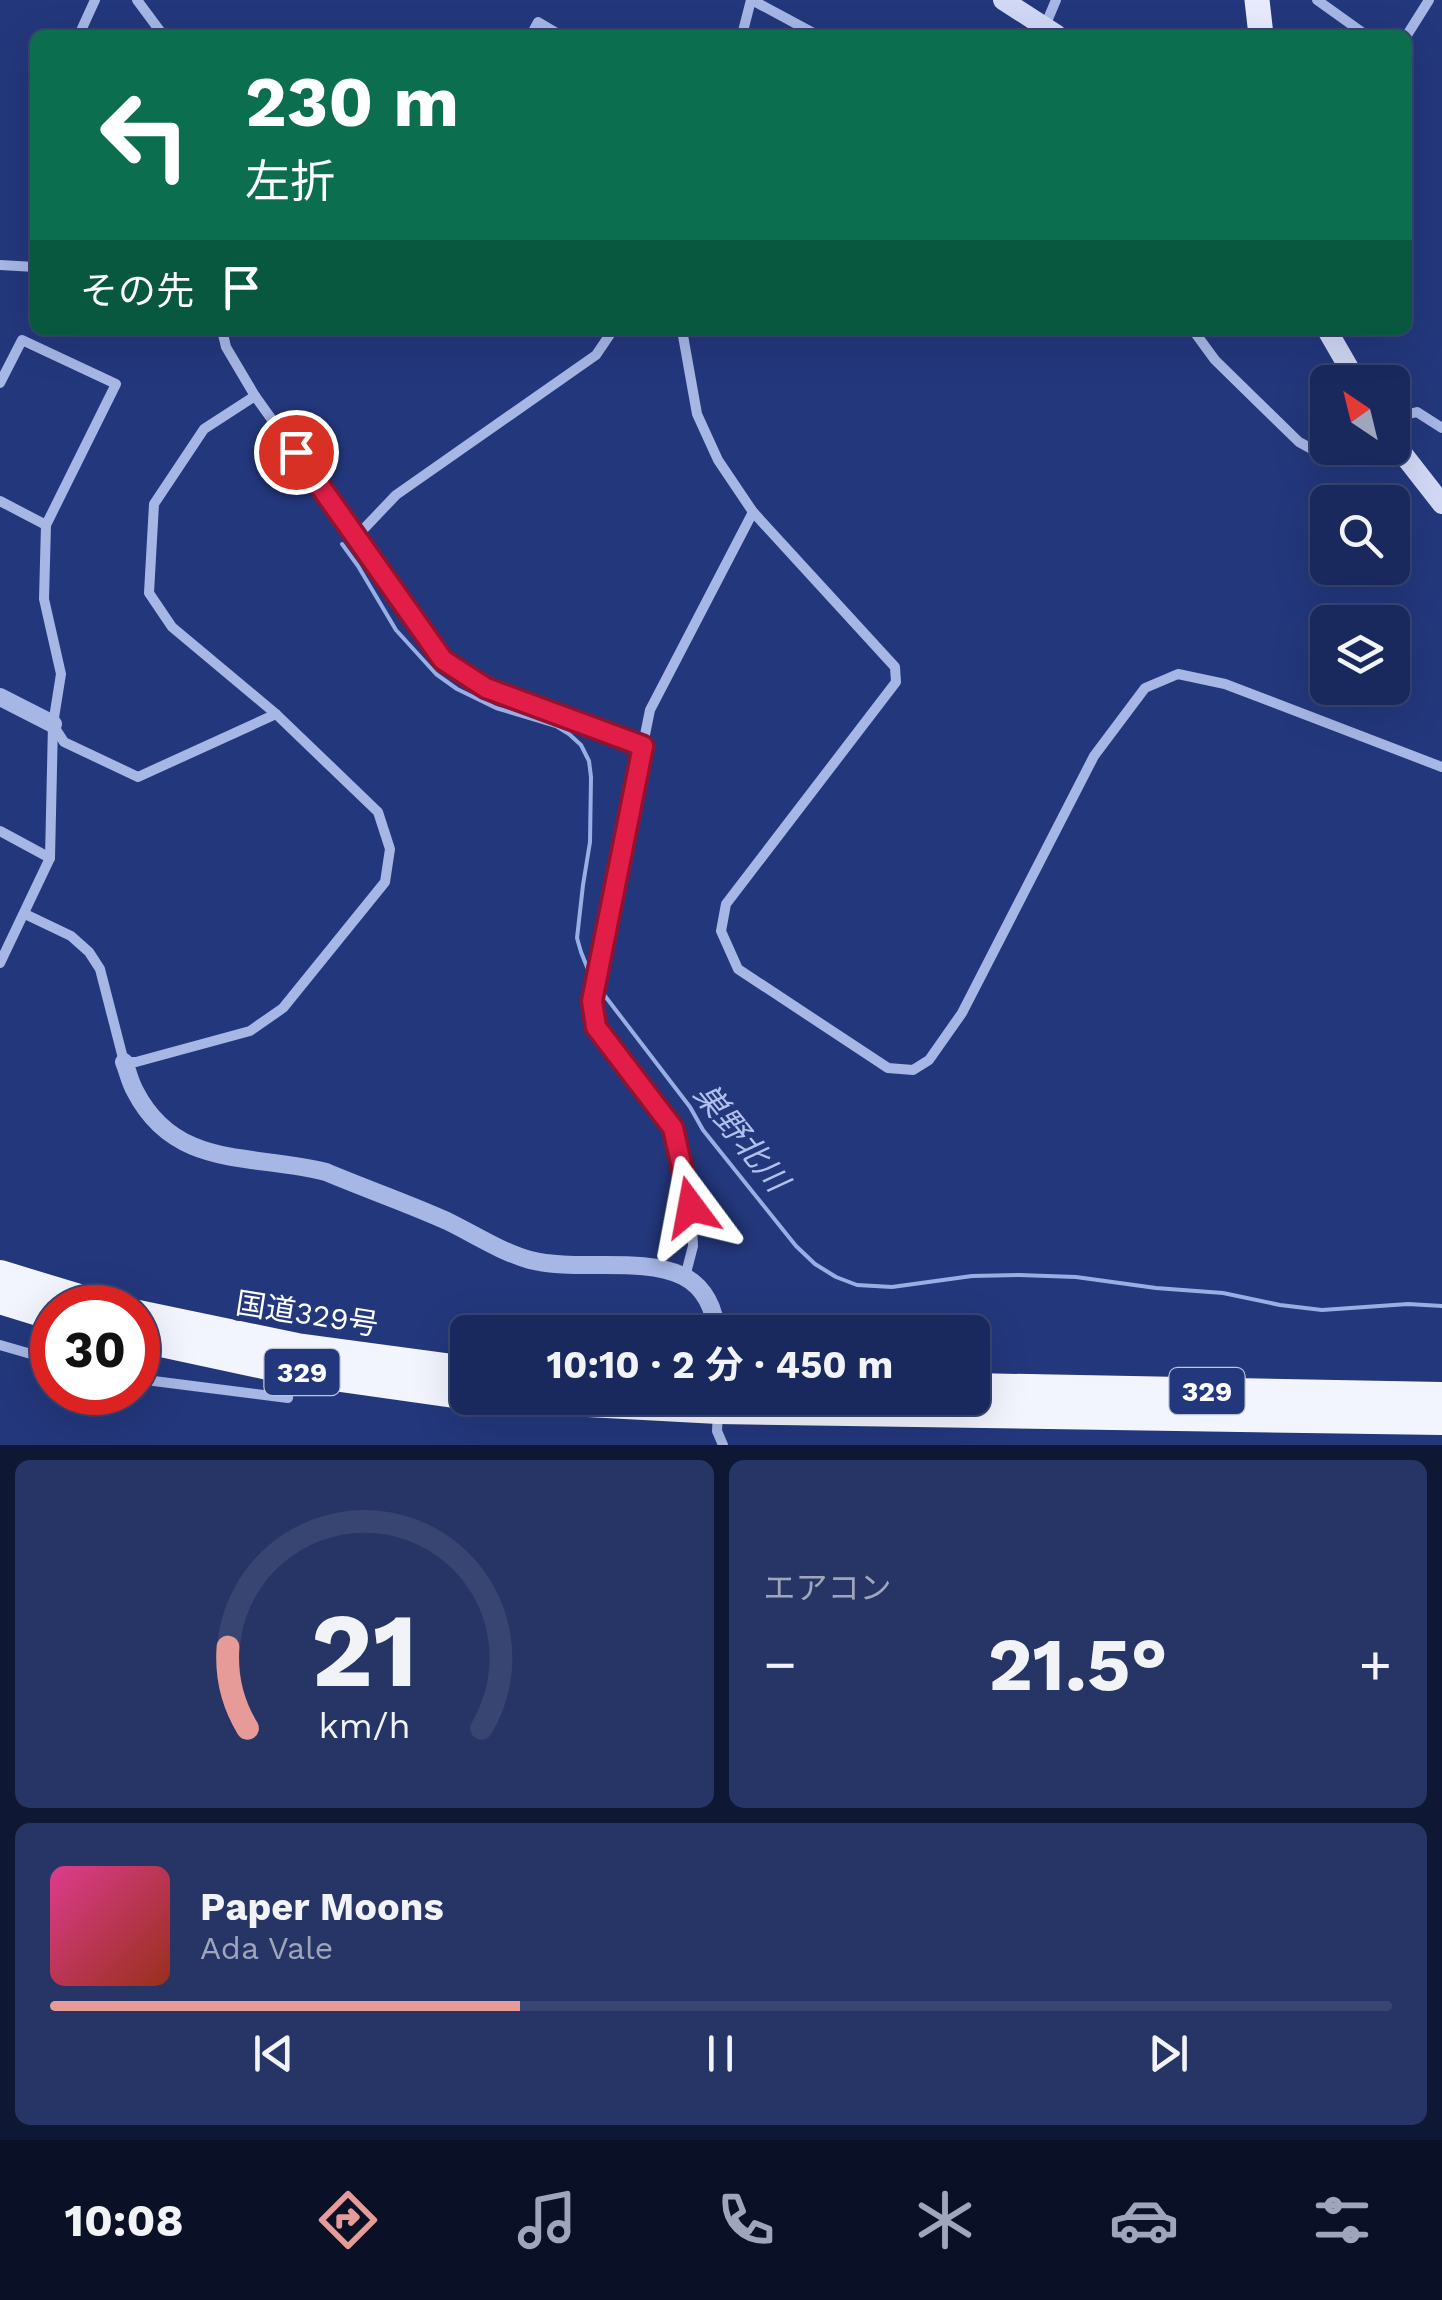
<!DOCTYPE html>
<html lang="ja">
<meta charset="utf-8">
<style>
:root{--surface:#1a295d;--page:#273566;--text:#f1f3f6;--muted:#9fa6bc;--line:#384572;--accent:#e69b98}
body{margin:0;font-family:"Work Sans","Noto Sans JP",sans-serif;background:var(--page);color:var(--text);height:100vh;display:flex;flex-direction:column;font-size:38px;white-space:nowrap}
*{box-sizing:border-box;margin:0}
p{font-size:32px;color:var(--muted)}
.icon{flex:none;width:55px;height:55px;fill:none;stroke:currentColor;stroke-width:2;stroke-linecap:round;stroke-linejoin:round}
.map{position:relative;height:1445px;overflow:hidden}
.sheet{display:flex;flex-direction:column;gap:15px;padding:15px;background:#0e1733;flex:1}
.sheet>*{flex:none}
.guide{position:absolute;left:30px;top:30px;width:1382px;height:305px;border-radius:15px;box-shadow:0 10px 40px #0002,0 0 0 2px var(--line);background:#0b6e4f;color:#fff;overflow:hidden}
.needle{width:65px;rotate:325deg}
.controls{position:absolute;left:1310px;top:365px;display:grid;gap:20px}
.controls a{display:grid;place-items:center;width:100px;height:100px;border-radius:15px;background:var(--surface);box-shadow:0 10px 40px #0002,0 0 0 2px var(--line);font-size:50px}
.speed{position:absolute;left:30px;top:1285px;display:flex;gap:20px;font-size:50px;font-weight:700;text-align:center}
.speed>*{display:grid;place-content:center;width:130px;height:130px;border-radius:50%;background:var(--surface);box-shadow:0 10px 40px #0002,0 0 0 2px var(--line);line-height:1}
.speed .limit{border:15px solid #d22;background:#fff;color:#111}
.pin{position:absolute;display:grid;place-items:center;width:85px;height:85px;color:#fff;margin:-42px;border:5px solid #fff;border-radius:50%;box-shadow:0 2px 10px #0007}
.me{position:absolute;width:110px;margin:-55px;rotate:347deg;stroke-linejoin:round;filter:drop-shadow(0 0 8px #0008)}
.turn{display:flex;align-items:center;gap:35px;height:210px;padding:0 50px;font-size:45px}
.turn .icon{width:130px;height:130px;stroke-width:2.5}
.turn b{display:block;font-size:70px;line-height:85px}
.then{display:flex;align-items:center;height:95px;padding:0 50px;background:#0003;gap:20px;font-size:38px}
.big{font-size:75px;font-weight:700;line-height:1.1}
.sheet .tile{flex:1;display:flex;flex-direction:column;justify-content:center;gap:15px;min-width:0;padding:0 35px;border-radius:15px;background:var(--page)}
.sheet .dial{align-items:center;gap:0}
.dial svg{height:260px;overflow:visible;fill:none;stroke:var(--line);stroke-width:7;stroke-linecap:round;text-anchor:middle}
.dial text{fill:var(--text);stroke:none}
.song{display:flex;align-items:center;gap:30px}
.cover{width:120px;height:120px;border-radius:15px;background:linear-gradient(135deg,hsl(330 70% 55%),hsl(10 70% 35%))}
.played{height:10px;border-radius:5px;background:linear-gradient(90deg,var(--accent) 35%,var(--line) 35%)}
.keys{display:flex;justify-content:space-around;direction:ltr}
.heat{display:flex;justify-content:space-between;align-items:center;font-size:55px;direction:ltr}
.sheet .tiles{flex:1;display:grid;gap:15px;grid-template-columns:1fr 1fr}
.tile:last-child{grid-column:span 2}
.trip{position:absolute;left:450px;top:1315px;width:540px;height:100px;border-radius:15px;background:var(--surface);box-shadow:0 10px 40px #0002,0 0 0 2px var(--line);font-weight:700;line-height:100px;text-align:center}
.dock{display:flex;height:160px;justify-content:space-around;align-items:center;background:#0a1025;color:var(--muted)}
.dock .icon{width:70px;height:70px}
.dock .on{color:var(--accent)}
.dock b{font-size:45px;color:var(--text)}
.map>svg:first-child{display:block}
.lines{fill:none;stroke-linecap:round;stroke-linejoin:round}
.stream{stroke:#9aaee6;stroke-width:4}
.minor{stroke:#a6b6e5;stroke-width:10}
.tertiary{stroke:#a6b6e5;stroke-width:18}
.secondary{stroke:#d0d8f5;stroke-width:20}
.primary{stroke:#e7ebfd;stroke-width:25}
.trunk{stroke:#f3f5fe;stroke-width:28}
.route-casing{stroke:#92132f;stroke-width:25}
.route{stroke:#e11d48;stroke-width:18}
.labels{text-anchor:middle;stroke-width:10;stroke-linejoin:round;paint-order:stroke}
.shield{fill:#23377c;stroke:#bdc3d8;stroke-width:2.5}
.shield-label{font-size:28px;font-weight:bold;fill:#fff}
.street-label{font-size:30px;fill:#fff;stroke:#23377c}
.water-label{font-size:32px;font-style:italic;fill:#b1c0ed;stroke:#23377c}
</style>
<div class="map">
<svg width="1442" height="1445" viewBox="0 0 1442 1445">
<rect width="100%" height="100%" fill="#23377c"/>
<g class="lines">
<path class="stream" d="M342 544 358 566 396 630 436 674 457 689 496 708 556 726 569 734 581 745 589 761 591 777 590 842 583 885 577 938 581 952 589 972 605 996 690 1107 703 1130 796 1246 815 1264 836 1277 857 1285 892 1287 972 1276 1019 1275 1076 1277 1156 1288 1223 1293 1280 1305 1322 1310 1408 1304 1442 1306"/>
<g class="minor">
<path d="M137 0 163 35"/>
<path d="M752 0 817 35"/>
<path d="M1317 0 1366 35"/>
<path d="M79 35 95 0"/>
<path d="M531 35 538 22 560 35"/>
<path d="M742 35 751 0"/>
<path d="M1034 35 1045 26 1056 0"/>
<path d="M1407 35 1429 0"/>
<path d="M0 265 35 267"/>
<path d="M222 330 226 347 255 396 443 659 486 688 643 746"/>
<path d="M682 330 697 414 718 460 753 512 895 667 896 682 726 904 721 931 738 969 888 1068 913 1070 929 1060 962 1013 1094 756 1145 688 1178 674 1225 684 1442 767"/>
<path d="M1193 330 1215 360 1299 442 1310 448H1335"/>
<path d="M0 383 22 340 116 384 46 525 44 599 61 674 53 724 50 858 0 963"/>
<path d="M1392 423 1401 416 1417 412 1442 428"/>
<path d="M0 501 46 525"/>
<path d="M356 537 396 495 596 355 613 330"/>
<path d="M53 725 64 742 138 777 276 714"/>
<path d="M0 831 50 858"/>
<path d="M25 914 71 936 89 952 100 969 124 1062H136L250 1031 283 1008 385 882 390 849 378 812 276 714 172 627 149 593 154 504 204 429 255 396"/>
<path d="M685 1277 693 1246 691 1207 673 1128 595 1027 591 1001 650 710 753 512"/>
<path d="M0 1345 52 1360"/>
<path d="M138 1379 288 1398 291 1372"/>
<path d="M718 1411 717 1431 723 1445"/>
</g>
<g class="tertiary">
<path d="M0 697 53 724"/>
<path d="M124 1062C128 1072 130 1082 135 1091 176 1171 254 1153 326 1172 366 1189 407 1203 447 1221 474 1234 501 1252 530 1260 577 1272 641 1256 683 1276 705 1287 715 1310 716 1332"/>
</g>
<g class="secondary">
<path d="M1003 0 1057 35"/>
<path d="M1327 330 1357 382"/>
<path d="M1392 440 1442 504"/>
</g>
<path class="primary" d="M1257 0 1261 35"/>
<g class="trunk">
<path d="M0 1274 112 1308"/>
<path d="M0 1300 52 1316"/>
<path d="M138 1314 297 1347 468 1370"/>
<path d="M138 1338 291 1371 468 1396"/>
<path d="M972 1387 1442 1396"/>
<path d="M492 1398 718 1410 1442 1421"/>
</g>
</g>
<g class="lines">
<defs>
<path id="route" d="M296 452 443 660 486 688 643 746 592 1001 596 1027 673 1128 691 1207"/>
</defs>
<use href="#route" class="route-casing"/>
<use href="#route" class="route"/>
</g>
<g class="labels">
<g class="shield">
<rect x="264.5" y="1349" width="75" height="46" rx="8"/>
<rect x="1169.5" y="1368" width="75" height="46" rx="8"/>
</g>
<g class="shield-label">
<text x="302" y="1382">329</text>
<text x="1207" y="1401">329</text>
</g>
<g class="street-label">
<text transform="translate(307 1314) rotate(9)" y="10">国道329号</text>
</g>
<g class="water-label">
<text transform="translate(741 1137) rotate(51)" y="11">巣野北川</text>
</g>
</g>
</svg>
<div class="controls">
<a><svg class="needle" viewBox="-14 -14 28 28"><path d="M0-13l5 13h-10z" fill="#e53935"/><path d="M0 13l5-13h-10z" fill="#9fa6bc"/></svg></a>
<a><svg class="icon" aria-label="search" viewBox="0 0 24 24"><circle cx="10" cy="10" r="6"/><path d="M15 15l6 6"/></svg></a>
<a><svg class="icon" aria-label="layers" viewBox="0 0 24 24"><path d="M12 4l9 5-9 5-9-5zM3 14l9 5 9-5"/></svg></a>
</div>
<div class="speed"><div class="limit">30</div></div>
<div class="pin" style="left:296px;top:452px;background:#d93025"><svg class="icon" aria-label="arrive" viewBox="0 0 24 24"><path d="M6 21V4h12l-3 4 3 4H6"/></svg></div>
<svg class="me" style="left:691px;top:1207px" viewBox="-20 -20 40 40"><path d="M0-17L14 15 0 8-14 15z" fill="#e11d48" stroke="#fff" stroke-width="4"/></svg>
<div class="trip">10:10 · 2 分 · 450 m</div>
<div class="guide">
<div class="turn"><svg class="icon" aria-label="left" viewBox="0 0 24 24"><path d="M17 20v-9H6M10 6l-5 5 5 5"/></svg><div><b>230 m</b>左折</div></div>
<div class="then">その先<svg class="icon" aria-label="arrive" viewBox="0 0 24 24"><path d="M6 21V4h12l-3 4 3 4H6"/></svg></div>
</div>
</div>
<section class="sheet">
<div class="tiles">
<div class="tile dial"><svg viewBox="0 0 100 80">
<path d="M14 69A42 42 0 1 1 86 69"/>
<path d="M14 69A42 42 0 0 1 8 44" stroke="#e69b98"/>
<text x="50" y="56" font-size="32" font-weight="700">21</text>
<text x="50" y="72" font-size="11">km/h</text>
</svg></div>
<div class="tile"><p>エアコン</p>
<div class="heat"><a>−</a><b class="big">21.5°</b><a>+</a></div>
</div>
<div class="tile">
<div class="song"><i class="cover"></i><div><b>Paper Moons</b><p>Ada Vale</p></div></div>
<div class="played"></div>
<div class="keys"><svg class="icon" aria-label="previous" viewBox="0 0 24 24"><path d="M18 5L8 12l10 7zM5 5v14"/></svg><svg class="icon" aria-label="pause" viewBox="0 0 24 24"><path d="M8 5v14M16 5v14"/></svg><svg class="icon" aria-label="next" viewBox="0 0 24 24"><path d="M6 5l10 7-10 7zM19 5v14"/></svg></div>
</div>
</div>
</section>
<nav class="dock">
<b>10:08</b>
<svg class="icon on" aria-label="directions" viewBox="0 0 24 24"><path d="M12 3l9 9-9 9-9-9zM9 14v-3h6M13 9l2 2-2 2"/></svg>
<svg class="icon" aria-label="music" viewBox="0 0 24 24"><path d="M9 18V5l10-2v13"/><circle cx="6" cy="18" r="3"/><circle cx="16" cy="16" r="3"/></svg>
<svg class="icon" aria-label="phone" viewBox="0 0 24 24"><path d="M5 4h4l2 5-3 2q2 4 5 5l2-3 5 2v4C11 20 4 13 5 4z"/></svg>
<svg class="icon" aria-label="climate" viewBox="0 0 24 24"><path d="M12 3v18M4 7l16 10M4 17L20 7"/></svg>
<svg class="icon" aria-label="car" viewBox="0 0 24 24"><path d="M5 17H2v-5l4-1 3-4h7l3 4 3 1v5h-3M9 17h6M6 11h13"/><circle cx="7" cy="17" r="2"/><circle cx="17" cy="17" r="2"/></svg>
<svg class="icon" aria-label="filters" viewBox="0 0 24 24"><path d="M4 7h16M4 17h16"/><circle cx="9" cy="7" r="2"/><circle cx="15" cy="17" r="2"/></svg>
</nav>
